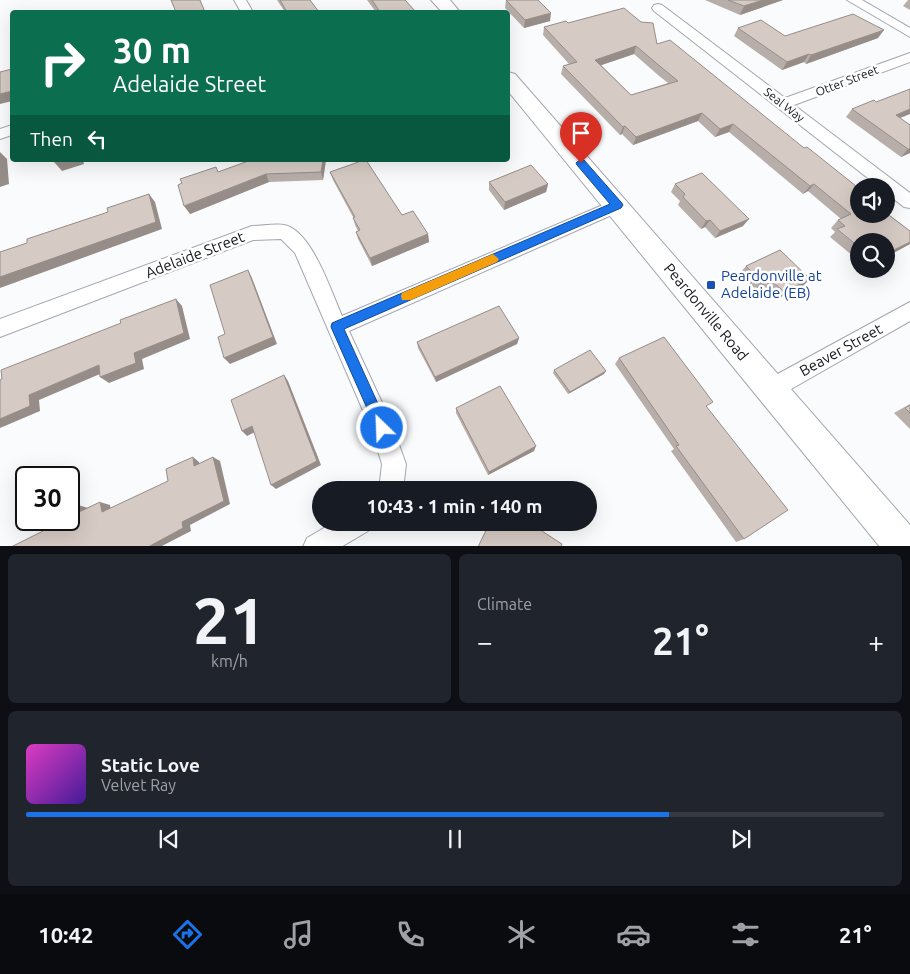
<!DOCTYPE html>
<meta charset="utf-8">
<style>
:root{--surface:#171b24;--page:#20242c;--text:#f1f3f6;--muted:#9ea1a6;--line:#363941;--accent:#1a73e8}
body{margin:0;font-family:Ubuntu,sans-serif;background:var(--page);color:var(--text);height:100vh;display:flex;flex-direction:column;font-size:19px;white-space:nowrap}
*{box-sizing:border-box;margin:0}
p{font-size:16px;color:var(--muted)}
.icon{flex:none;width:28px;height:28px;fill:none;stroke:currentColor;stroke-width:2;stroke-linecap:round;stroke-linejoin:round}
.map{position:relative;height:546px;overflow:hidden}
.drawer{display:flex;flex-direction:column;gap:8px;padding:8px;background:#0d0f14;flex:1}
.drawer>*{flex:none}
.guide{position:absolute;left:10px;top:10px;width:500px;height:152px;border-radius:5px;box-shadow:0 5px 20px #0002;background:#0b6e4f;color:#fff;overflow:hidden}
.buttons{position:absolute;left:850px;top:178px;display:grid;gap:10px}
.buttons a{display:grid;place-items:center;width:45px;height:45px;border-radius:50%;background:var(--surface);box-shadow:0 5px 20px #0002;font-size:25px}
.speed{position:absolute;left:15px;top:466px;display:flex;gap:10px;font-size:25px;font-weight:700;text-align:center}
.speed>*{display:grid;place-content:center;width:65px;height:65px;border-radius:50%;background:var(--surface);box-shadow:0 5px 20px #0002;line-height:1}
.speed .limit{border:2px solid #111;border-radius:8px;background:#fff;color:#111}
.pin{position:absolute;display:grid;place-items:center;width:42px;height:42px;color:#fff;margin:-51px -21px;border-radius:50% 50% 50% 0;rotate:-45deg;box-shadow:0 0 5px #0007}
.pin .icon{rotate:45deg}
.me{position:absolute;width:55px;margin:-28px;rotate:336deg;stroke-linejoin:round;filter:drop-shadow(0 0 4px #0008)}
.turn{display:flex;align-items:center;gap:18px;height:105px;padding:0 20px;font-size:22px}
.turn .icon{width:65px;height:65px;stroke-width:2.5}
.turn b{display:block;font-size:35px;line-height:42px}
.then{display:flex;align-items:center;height:48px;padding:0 20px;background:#0003;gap:10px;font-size:19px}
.big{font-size:38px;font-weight:700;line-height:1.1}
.drawer .tile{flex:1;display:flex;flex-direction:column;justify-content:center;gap:8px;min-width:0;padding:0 18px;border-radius:8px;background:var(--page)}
.drawer .dial{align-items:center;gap:0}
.dial b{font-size:65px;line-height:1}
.song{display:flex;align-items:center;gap:15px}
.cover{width:60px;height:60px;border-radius:8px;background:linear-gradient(135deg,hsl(310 70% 55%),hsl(260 70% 35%))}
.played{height:5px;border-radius:2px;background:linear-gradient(90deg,var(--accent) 75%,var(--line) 75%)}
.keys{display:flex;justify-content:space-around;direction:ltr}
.heat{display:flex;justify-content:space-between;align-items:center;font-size:28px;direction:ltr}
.drawer .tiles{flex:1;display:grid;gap:8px;grid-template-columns:1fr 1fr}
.tile:last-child{grid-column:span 2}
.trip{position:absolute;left:312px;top:481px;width:285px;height:50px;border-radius:25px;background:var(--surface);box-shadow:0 5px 20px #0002;font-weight:700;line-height:50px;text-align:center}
.tab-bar{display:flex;height:80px;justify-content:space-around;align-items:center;background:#090b0e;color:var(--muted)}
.tab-bar .icon{width:35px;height:35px}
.tab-bar .current{color:var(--accent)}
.tab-bar b{font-size:22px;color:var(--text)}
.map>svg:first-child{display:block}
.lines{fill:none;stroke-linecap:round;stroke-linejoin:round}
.minor-casing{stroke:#a3a6b1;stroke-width:2}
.secondary-casing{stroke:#a3a6b1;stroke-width:2}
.minor{fill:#fff;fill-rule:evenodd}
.secondary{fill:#fff;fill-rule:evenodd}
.wall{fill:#b8aea9;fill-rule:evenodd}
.shaded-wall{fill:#968d89}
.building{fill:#d6cac4;stroke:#968d89;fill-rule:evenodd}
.route{fill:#1a73e8;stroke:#114b97}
.slow{fill:#f59e0b}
.transit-dot{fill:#1a4fb4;stroke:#fff;stroke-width:2}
.labels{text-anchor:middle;stroke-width:5;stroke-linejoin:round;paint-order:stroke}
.far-street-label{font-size:12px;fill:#141519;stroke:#fff}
.street-label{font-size:15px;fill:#141519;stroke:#fff}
.transit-label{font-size:15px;fill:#164399;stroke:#fff;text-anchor:start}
</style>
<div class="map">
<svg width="910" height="547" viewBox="0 0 910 547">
<rect width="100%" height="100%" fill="#fafbfd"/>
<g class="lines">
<defs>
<g id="minor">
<path d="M234 0H246L253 12H241Z"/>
<path d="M847 0H862L910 28V37Z"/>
<path d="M658 4 662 5 785 98 910 53V62L794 105 910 193V208L904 207 886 193V186H878L654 11 652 8 654 5Z"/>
<path d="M12 125V135L0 139V129Z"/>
<path d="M617 199 623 200 626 205 623 210 349 331 390 420 406 464 403 490H379L382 464 371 429 295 253 281 239 253 240 0 337V319L252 226C263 226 281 222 290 227 314 239 331 291 342 316Z"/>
<path d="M910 302V321L779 396 771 399 763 396 760 389 763 382Z"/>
<path d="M334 522H371L368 531 341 547H303L307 538Z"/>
</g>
<g id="secondary">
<path d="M431 0H450L460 12H442Z"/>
<path d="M508 72 515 74 910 525V547H880L508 91Z"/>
</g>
</defs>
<use href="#minor" class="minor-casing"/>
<use href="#secondary" class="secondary-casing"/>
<use href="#minor" class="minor"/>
<use href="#secondary" class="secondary"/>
</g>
<g class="wall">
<path d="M277 0H310L319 12H285Z"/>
<path d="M367 0H405L416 12H376Z"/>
<path d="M506 0H538L550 21 524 28 505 8Z"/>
<path d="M705 0H783L740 15Z"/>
<path d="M908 0H910V10L903 6Z"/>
<path d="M568 23 657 44 804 148 910 231V244L886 257V241H859V261L830 237 835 232 831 228 838 220 841 219 808 191 803 194 729 132 715 137 698 121 633 145 622 134 620 135 561 74 563 66 569 64 543 35 544 27ZM634 54 658 75 668 83 631 95 601 65Z"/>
<path d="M738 28 785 36 878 38 806 64 804 62 782 70 734 36Z"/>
<path d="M852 109 900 118 910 125V153L901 157 846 117Z"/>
<path d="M326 160 323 180 269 182 190 214 218 172Z"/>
<path d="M330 172 402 215 428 234 429 242 372 266 358 239 356 232 358 231 355 225 353 217 333 180Z"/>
<path d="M489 182 548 184 546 192 504 210 489 190Z"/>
<path d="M675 184 743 226 715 238 705 227 701 229 678 205 680 201 671 192Z"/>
<path d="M746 266 803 286 777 299 763 285 755 289 740 273Z"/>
<path d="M519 338 517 344 436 382 418 348 417 342Z"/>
<path d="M619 358 707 407 744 539 736 542 671 451 674 449 615 364Z"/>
<path d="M554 370 604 374 568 394 553 373Z"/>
<path d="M910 404V429L894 413Z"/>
<path d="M456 408 534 451 488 475 456 413Z"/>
</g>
<g class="shaded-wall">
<path d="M763 0H783L740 15 744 6Z"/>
<path d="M551 13 550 21 524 28 525 20Z"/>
<path d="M884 30 878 38 806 64 811 55Z"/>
<path d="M636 46 634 54 593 68 595 60Z"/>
<path d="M809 54 804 62 782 70 787 62Z"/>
<path d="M12 91V101L0 104V94Z"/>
<path d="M910 109V114L888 123 896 115Z"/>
<path d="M702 113 698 121 633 145 636 137Z"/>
<path d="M733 124 729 132 715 137 720 129Z"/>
<path d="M625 126 622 134 620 135 623 127Z"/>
<path d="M908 149H910V153L901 157Z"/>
<path d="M0 152 7 159 9 184 0 187Z"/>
<path d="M64 160H83L84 164 62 171 55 163Z"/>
<path d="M323 160H326L323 180 321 172Z"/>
<path d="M266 174 269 182 190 214 184 206Z"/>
<path d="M548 184 546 192 504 210 505 202Z"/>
<path d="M814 184 808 191 803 194 810 186Z"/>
<path d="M149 194 155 202 162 229 0 288V277Z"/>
<path d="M749 219 743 226 715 238 720 231Z"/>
<path d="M710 220 705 227 701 229 706 221Z"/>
<path d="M428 234 429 242 372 266 370 258Z"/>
<path d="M910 242V244L886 257V254Z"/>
<path d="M248 270 252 278 277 344 230 364 224 358Z"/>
<path d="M769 278 763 285 755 289 762 282Z"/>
<path d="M810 279 803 286 777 299 784 292Z"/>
<path d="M176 299 182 306 190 339 142 359 144 369 109 383 100 377 134 353Z"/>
<path d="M519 338 517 344 436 382 435 377Z"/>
<path d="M99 365 107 371 39 400 40 411 0 428V419L29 395Z"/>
<path d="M606 371 604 374 568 394 570 392Z"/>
<path d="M284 375 288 381 321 465 276 489 271 485Z"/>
<path d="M252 426 257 431 247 436 242 431Z"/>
<path d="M536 446 534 451 488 475 489 472Z"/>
<path d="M193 457 199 462 201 470 194 466Z"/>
<path d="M213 457 220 461 230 504 190 525 191 531 160 547H148L182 522Z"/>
<path d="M100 502 110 505 112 515 102 512Z"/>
<path d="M78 505 88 508 79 512Z"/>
</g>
<g class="building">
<path d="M171 0H200L205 12H176Z"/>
<path d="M280 0H310L319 12H287Z"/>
<path d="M372 0H405L416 12H380Z"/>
<path d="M506 0H538L551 13 525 20Z"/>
<path d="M728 0H763L744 6Z"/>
<path d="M624 8 641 22 653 23 657 44 670 40 804 148 807 147 856 186 854 187 859 191V214H886V213L910 231V242L886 254V241H859V247L837 229 845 226 838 220 851 214 814 184 810 186 733 124 720 129 702 113 636 137 625 126 623 127 563 66 577 62 544 27 566 21 568 23ZM636 46 661 67 678 81 631 95 595 60Z"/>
<path d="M853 14 884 30 811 55 809 54 787 62 738 28 761 20 785 36Z"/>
<path d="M12 69V91L0 94V72Z"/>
<path d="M910 89V109L896 115 910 125V149H908L852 109 874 100 876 102Z"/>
<path d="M54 160H64L55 163Z"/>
<path d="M251 160H323L321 172 266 174 184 206 178 185 182 183 180 179 216 167 218 172Z"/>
<path d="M364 160H366L402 215 413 211 428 234 370 258 356 232 360 230 353 218 355 217 330 172Z"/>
<path d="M531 165 548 184 505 202 489 182Z"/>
<path d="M702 173 749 219 720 231 710 220 706 221 683 197 685 194 675 184Z"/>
<path d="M149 194 156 222 0 277V252L27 243V239L108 212 107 208Z"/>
<path d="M780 250 810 279 784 292 769 278 762 282 746 266Z"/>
<path d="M248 270 273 337 224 358 218 337 225 334 210 285Z"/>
<path d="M176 299 184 333 134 353 136 363 100 377 99 365 29 395 30 406 0 419V380L2 379 1 370 121 323 120 320Z"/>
<path d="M499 306 519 338 435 377 417 342Z"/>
<path d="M664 337 713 402 706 406 788 510 744 539 676 446 679 445 619 358Z"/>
<path d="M590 350 606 371 570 392 554 370Z"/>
<path d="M284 375 317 461 271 485 252 426 242 431 231 400Z"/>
<path d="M500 386 536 446 489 472 456 408Z"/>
<path d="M910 405V413L905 408Z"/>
<path d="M193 457 194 466 213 457 224 501 182 522 183 528 148 547H11L43 531 42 522 47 520H69V510L78 505 79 512 100 502 102 512 168 481 166 469Z"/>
<path d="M490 522H528L562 544 561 547H478Z"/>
</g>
<path class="route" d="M581 159 584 160 621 202 623 205 621 208 344 329 389 428 387 433 382 435 378 433 331 327 332 323 610 204 577 165 576 163Z"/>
<path class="slow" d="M493 254 499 259 497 262 411 300H402L401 296 402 293Z"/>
<rect class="transit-dot" x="706" y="280" width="10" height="10" rx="2.5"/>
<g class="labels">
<g class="far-street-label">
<text transform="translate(847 81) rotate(-21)" y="4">Otter Street</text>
<text transform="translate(784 105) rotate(38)" y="4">Seal Way</text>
</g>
<g class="street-label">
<text transform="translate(195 255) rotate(-21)" y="5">Adelaide Street</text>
<text transform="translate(706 312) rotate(50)" y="5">Peardonville Road</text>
<text transform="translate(841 350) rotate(-29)" y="5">Beaver Street</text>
</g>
<g class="transit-label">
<text x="721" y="281">Peardonville at<tspan x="721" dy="17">Adelaide (EB)</tspan></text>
</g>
</g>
</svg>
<div class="buttons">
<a><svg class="icon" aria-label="sound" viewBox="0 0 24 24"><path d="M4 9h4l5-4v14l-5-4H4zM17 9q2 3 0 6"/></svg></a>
<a><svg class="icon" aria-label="search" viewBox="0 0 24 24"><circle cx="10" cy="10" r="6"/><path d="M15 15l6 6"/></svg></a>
</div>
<div class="speed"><div class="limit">30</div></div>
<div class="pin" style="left:581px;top:163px;background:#d93025"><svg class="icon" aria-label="arrive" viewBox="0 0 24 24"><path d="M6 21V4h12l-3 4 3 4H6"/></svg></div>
<svg class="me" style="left:382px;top:428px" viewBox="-20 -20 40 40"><circle r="17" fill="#1a73e8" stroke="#fff" stroke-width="3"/><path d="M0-11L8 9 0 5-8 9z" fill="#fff"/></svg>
<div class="trip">10:43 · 1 min · 140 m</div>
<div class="guide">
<div class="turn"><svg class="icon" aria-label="right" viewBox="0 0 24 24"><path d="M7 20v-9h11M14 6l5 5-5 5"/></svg><div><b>30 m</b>Adelaide Street</div></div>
<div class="then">Then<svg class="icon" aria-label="left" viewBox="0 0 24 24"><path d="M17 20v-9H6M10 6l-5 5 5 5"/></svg></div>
</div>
</div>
<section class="drawer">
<div class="tiles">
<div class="tile dial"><b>21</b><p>km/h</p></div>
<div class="tile"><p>Climate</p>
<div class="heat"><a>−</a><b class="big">21°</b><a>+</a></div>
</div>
<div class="tile">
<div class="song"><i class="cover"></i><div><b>Static Love</b><p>Velvet Ray</p></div></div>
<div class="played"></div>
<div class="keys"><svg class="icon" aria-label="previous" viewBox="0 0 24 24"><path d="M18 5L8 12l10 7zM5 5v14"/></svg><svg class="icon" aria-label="pause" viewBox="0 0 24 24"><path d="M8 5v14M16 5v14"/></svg><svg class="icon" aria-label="next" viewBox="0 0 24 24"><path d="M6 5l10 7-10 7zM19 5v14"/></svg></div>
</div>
</div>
</section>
<nav class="tab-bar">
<b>10:42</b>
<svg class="icon current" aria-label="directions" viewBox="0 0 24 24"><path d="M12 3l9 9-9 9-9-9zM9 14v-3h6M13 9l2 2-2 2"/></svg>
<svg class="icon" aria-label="music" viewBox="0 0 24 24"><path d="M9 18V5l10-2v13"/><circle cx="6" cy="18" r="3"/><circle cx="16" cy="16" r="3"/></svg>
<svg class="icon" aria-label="phone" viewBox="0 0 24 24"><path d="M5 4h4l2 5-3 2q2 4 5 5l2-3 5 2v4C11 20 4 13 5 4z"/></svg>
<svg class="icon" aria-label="climate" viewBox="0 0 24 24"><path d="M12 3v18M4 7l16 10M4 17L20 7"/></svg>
<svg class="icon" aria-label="car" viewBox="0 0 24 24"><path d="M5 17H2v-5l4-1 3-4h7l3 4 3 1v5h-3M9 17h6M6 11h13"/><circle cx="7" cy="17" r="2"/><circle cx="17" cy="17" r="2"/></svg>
<svg class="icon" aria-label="filters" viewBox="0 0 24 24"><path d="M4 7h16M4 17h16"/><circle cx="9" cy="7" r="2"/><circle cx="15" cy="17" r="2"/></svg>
<b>21°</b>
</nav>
